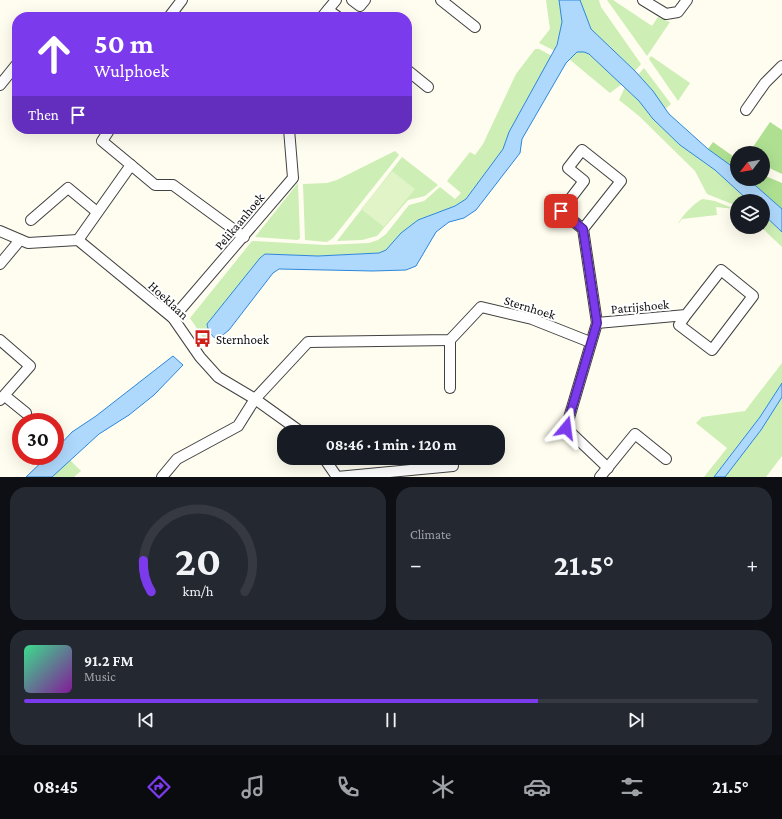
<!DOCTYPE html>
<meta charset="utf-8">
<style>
:root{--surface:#171b24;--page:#242831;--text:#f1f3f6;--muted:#9ea1a6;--line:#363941;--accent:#7c3aed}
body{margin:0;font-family:"Crimson Pro",serif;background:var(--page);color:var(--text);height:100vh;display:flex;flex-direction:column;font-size:15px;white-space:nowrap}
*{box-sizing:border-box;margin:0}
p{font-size:13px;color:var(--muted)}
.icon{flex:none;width:22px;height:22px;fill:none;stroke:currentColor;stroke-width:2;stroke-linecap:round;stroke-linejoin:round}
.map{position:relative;height:477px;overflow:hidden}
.sheet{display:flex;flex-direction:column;gap:10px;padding:10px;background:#0d0f14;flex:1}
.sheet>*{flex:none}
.top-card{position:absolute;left:12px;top:12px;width:400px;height:122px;border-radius:16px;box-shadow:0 4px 16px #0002;background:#7c3aed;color:#fff;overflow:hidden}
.needle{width:26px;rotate:239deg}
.buttons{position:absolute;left:730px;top:146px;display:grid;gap:8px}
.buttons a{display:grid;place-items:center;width:40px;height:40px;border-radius:50%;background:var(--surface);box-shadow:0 4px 16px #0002;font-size:20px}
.speed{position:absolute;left:12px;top:413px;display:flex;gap:8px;font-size:20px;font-weight:700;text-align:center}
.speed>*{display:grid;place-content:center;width:52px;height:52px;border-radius:50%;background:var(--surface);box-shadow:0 4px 16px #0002;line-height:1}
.speed .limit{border:6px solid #d22;background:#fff;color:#111}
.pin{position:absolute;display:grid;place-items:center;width:34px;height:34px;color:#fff;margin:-17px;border-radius:8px;box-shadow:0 2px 6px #0006}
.me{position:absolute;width:44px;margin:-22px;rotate:16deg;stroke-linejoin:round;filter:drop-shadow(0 0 3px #0008)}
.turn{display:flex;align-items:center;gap:14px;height:84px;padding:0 16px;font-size:18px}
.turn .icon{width:52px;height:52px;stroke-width:2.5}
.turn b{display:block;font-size:28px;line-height:34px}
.then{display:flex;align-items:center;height:38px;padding:0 16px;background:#0003;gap:8px;font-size:15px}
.big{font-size:30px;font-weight:700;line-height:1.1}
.sheet .widget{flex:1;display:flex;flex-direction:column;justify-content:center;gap:6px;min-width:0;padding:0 14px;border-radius:16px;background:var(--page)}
.sheet .dial{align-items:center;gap:0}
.dial svg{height:104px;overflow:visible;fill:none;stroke:var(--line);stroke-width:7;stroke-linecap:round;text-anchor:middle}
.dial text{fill:var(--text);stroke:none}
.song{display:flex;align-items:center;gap:12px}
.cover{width:48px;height:48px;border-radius:6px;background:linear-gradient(135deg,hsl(150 70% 55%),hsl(290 70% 35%))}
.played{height:4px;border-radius:2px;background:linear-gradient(90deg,var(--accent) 70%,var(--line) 70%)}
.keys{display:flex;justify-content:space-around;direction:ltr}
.heat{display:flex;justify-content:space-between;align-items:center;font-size:22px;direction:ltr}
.sheet .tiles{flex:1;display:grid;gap:10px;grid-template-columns:1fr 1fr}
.widget:last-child{grid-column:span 2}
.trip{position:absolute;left:277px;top:425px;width:228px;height:40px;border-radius:16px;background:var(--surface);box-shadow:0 4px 16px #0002;font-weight:700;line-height:40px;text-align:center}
.tab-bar{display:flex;height:64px;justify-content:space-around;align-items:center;background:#090b0e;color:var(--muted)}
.tab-bar .icon{width:28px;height:28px}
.tab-bar .selected{color:var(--accent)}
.tab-bar b{font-size:18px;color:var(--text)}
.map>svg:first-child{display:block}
.green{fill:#cdeeb4}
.forest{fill:#afe092}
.pitch{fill:#e1f4c7}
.water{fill:#aed8fc;stroke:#2d87db}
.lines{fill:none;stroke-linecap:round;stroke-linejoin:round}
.street-casing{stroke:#414141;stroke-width:12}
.street{stroke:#fff;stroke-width:10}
.route-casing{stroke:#51269a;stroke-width:10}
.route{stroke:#7c3aed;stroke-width:7}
.labels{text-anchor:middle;stroke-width:4;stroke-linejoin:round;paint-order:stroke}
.street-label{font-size:13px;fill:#0e0e0e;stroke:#fff}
.poi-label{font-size:13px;fill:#0e0e0e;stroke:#fff;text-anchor:start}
</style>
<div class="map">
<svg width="782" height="477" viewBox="0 0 782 477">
<rect width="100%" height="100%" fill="#fffdef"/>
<g class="green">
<path d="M546 0H559L560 3 562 22 555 51 539 43 550 29Z"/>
<path d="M580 0H599L601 7 641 64 635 71 591 29Z"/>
<path d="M607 0H613L652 26 658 17 670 22 647 56Z"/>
<path d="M535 49H539L552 56 509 132 503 149 466 199 455 206 418 220 401 234 386 250 379 253 318 256 265 254 260 258 207 324 211 334 205 341 190 318 252 241 325 245 369 243 378 240 386 234 409 205 424 201 440 187 455 199 461 193 447 181 470 152 475 155 483 144 516 74Z"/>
<path d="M577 52H584L589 54 622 84 610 93 569 59Z"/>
<path d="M651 56 690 83 678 101 649 59Z"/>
<path d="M644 68 671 104 665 109 653 91 638 75Z"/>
<path d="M625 87 639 101 653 119 680 145 715 170 749 201H737V206L707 194 695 171 639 116 619 100Z"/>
<path d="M395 151 399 155 333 238 327 242 305 240 303 184 327 183 337 180Z"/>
<path d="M402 157 438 185 425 196 408 200 377 236 362 240 337 241Z"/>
<path d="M298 183 300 238 298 240 255 237Z"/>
<path d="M703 199 715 201 735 209 716 207 717 215 682 219 678 224C681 217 696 201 703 199Z"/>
<path d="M763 214 782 232V247L761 227H763Z"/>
<path d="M782 363V383L760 417 714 477H704L727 448 696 423 702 417 745 411Z"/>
<path d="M782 397V456L766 477H725L761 430Z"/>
<path d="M70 460 81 471 74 477H52Z"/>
</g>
<g class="forest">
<path d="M770 122 782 130V174L763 165V153H749Z"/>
<path d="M713 142 737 159V170L708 149Z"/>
<path d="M763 175 782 183V209L748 179H763Z"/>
</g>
<path class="pitch" d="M392 171 415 189 384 227 361 209Z"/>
<g class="water">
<path d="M559 0H580L591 29 635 71 653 91 669 114 708 149 737 170V179H748L782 209V232L763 214V201H749L715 170 680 145 653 119 639 101 589 54 584 52H577L566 63 522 139 520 153 476 210 464 218 449 222 436 232 416 266 406 270 373 271 279 269 273 273 229 330 218 339C211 337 208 331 207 324L260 258 265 254 318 256 379 253 386 250 401 233 418 220 455 206 466 199 503 149 509 132 557 45 562 22Z"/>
<path d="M173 356 183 365 154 395 129 415 99 434 52 477H26L48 456H55V450L72 432 96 416Z"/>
<path d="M782 383V397L761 430 725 477H714L760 417Z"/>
</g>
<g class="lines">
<defs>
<g id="street">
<path d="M352 0 360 6 365 0"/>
<path d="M441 0 475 27"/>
<path d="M643 0 666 14 678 12 687 0"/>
<path d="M328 10 338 17"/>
<path d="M169 17 182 0"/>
<path d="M322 17 336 0"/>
<path d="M407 70 428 87"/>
<path d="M0 85 17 64"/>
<path d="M746 110 765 83 782 66"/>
<path d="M131 165 155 185H173L244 237"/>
<path d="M31 220 68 188 97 212"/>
<path d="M583 229 621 181 582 150 568 168 584 181 561 211 583 229 597 323 566 428 608 468"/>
<path d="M0 231 28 243 78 240 173 318 200 357 218 377 255 399 301 432"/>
<path d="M78 240 131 165 102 141 110 129"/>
<path d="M0 264 20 240"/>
<path d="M173 318 293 178 289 129"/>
<path d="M597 323 686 315 721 270 753 296 712 350 679 325 686 315"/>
<path d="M0 340 30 366 0 400"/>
<path d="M450 388V340"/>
<path d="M5 396 26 413"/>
<path d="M324 458 337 477"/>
<path d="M162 477 177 459 238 426 255 399 308 342 450 340 481 307 532 319 590 342"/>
<path d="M337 477 453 466"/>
<path d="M600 477 635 434 666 459"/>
</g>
</defs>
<use href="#street" class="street-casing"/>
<use href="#street" class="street"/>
</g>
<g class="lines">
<defs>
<path id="route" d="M561 211 583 229 597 323 566 428"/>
</defs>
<use href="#route" class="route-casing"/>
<use href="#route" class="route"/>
</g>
<defs>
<symbol id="bus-bare" viewBox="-9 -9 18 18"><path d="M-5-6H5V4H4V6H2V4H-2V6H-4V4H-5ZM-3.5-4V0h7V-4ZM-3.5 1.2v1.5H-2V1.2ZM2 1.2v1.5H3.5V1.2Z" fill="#cd1e17" stroke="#fff" stroke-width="2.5" paint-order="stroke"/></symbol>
</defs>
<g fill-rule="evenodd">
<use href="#bus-bare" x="190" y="326" width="25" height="25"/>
</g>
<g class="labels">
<g class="street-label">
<text transform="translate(239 221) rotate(-50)" y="5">Pelikaanhoek</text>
<text transform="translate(169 300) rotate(43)" y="5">Hoeklaan</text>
<text transform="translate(640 306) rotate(-5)" y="5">Patrijshoek</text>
<text transform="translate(530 307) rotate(17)" y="5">Sternhoek</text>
</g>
<g class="poi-label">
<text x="216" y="344">Sternhoek</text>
</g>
</g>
</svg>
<div class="buttons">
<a><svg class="needle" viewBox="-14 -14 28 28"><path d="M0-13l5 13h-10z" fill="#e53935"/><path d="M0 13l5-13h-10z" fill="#9ea1a6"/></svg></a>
<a><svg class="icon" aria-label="layers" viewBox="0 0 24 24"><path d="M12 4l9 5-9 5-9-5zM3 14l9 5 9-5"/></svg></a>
</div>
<div class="speed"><div class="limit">30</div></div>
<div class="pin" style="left:561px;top:211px;background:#d93025"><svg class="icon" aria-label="arrive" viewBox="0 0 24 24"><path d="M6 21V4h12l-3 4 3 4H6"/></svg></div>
<svg class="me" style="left:566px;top:428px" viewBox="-20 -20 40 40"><path d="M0-17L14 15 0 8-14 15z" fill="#7c3aed" stroke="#fff" stroke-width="4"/></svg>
<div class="trip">08:46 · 1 min · 120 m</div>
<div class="top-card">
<div class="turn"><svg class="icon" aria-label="ahead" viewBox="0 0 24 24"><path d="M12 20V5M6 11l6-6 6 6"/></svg><div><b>50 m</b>Wulphoek</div></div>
<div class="then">Then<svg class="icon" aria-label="arrive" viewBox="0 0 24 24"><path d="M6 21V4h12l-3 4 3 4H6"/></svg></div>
</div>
</div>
<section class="sheet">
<div class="tiles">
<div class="widget dial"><svg viewBox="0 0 100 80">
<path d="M14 69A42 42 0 1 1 86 69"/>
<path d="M14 69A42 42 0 0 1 8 45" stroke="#7c3aed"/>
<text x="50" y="56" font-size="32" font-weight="700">20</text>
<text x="50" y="72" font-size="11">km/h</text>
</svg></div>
<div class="widget"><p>Climate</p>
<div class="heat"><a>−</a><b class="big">21.5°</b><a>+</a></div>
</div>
<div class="widget">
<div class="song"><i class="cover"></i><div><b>91.2 FM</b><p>Music</p></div></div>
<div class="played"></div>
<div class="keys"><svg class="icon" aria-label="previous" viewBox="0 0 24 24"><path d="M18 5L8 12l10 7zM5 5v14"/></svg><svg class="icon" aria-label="pause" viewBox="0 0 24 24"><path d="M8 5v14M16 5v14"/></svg><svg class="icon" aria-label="next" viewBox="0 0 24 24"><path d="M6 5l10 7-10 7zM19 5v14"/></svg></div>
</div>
</div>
</section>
<nav class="tab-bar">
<b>08:45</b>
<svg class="icon selected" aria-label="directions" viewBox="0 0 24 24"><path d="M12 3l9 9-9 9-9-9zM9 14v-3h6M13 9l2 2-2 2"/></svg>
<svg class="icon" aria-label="music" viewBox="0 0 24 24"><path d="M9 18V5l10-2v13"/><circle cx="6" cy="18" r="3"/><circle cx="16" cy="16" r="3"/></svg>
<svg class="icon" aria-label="phone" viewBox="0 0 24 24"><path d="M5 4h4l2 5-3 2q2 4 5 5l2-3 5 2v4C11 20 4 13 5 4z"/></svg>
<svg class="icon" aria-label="climate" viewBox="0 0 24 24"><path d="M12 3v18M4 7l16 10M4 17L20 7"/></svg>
<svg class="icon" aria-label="car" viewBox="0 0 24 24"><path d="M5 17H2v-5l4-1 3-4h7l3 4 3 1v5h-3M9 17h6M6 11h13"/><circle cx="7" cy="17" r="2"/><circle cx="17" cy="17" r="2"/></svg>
<svg class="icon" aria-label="filters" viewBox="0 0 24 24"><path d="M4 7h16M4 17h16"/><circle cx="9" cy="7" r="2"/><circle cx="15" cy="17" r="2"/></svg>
<b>21.5°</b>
</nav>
